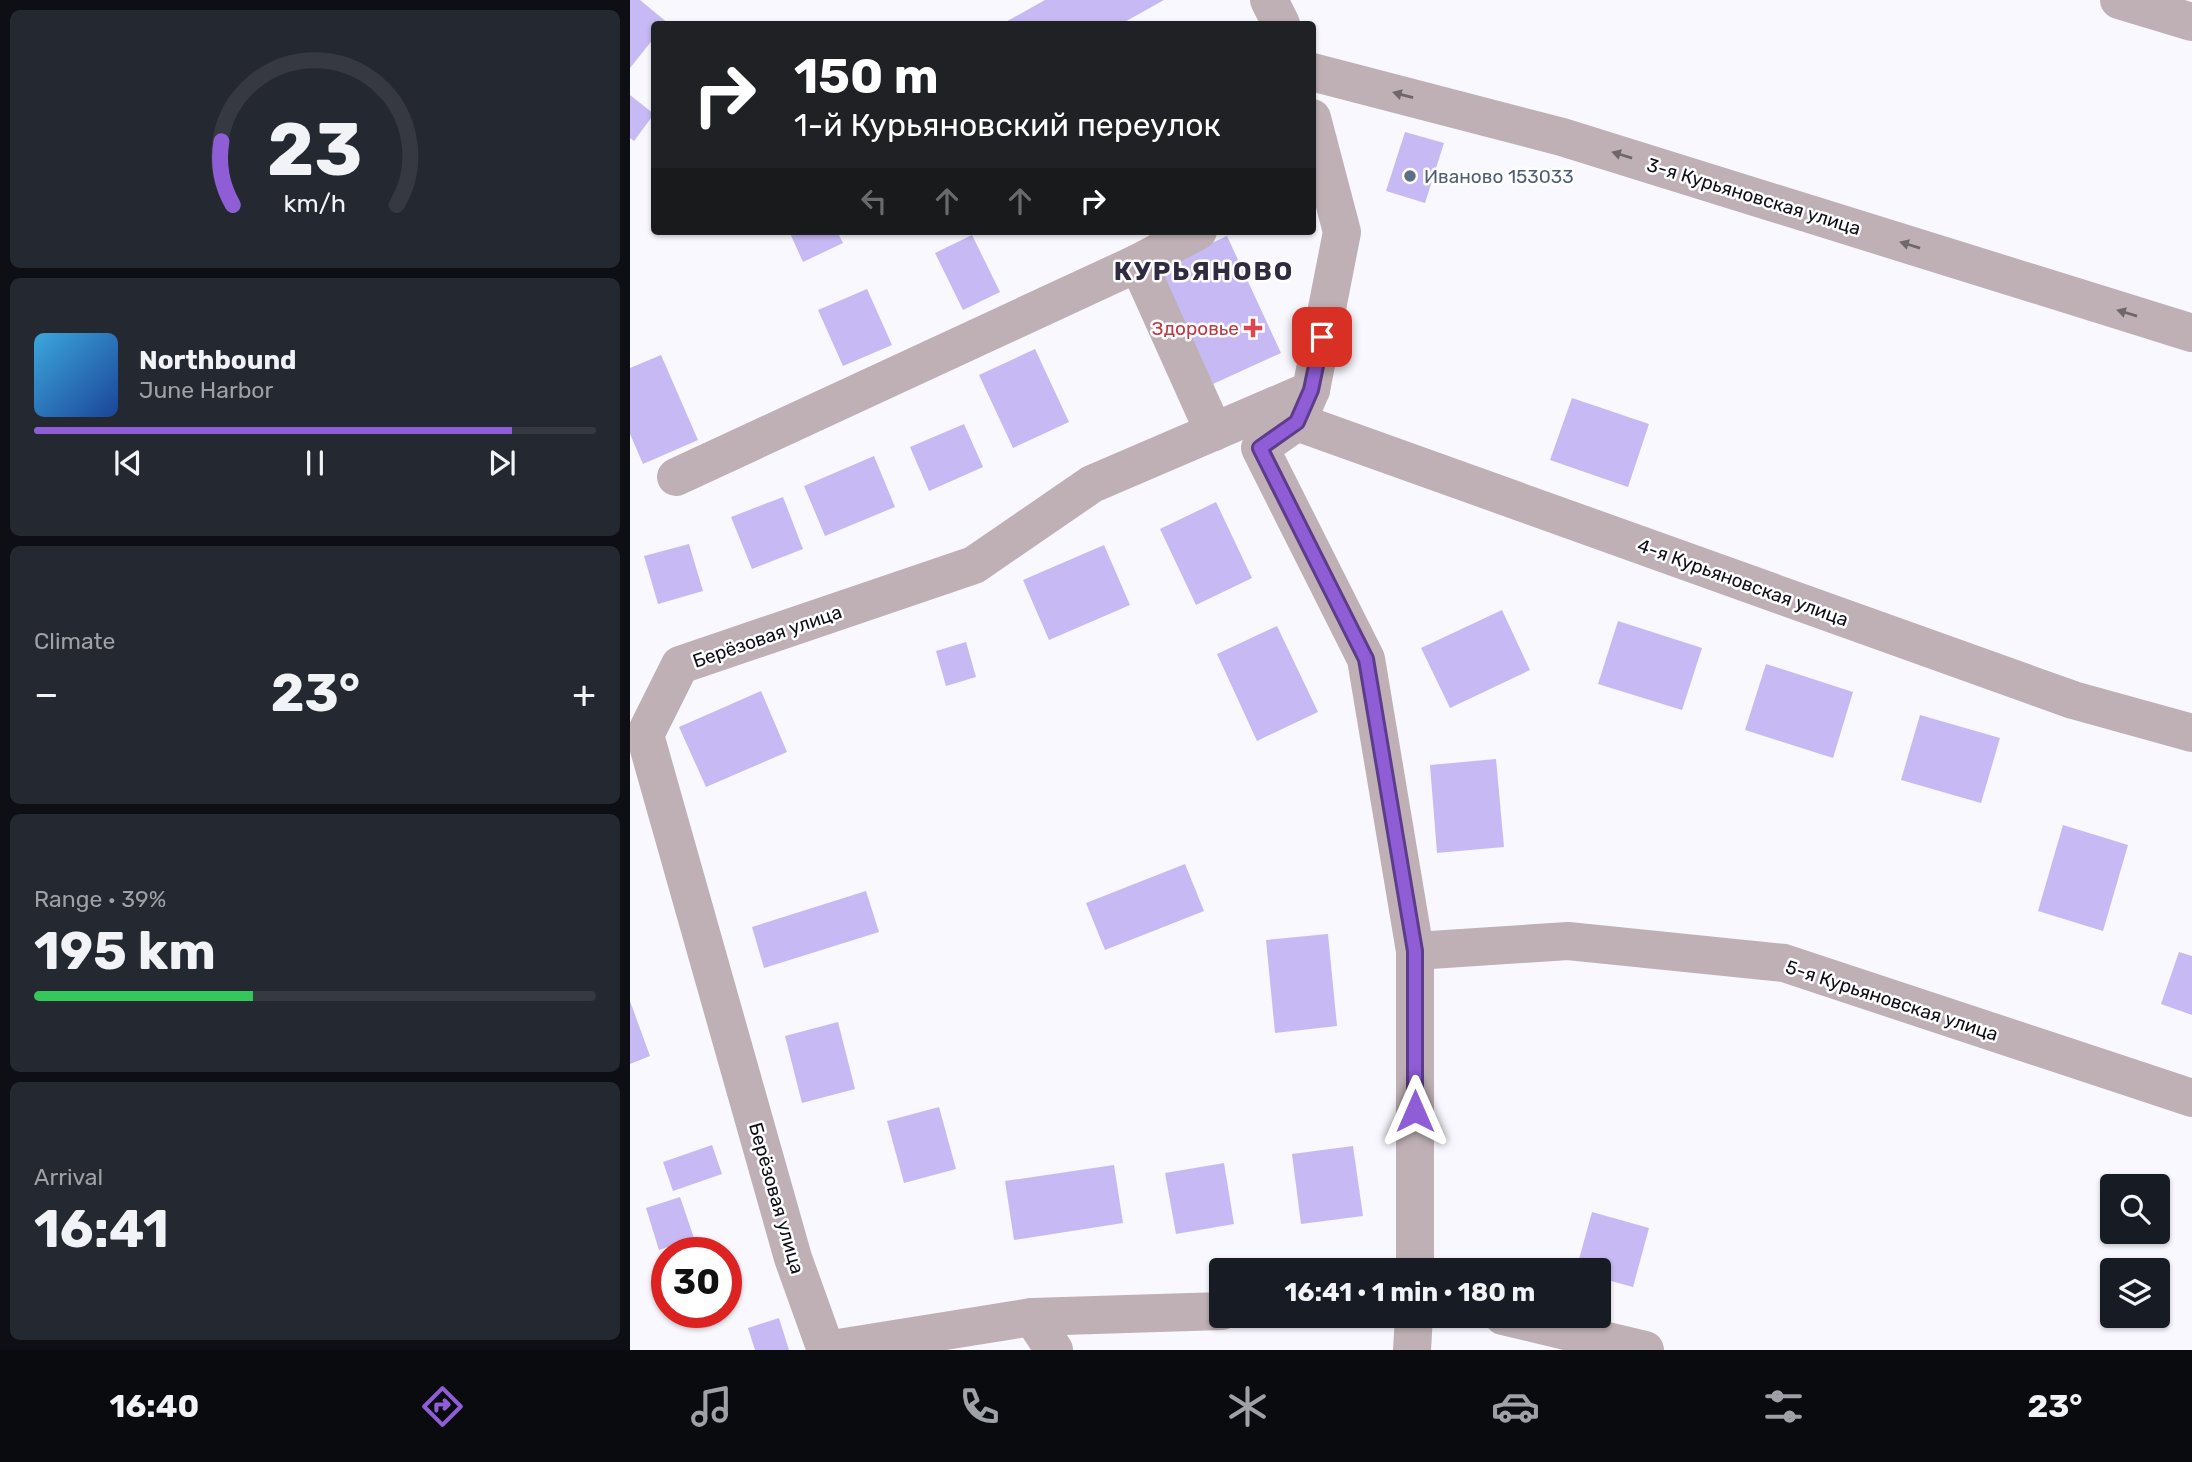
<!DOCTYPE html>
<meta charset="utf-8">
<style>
:root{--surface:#171b24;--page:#242831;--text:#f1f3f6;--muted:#9ea1a6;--line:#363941;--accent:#8f5dd6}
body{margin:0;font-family:Rubik,sans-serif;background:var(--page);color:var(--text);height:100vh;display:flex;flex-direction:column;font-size:26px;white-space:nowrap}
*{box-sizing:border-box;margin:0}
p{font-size:23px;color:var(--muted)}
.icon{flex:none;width:38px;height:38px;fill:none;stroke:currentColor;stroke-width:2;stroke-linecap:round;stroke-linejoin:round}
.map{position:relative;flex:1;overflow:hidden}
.panel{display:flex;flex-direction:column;gap:10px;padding:10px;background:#0d0f14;width:630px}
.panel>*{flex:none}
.hud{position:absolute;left:21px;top:21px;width:665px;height:214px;border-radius:7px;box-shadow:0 2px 5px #0004;background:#202124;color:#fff;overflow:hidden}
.fabs{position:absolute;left:1470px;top:1174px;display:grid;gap:14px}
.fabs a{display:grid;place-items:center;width:70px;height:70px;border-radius:7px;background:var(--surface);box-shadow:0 2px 5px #0004;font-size:35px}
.speed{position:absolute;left:21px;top:1237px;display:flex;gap:14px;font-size:35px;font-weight:700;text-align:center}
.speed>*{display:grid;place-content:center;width:91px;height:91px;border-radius:50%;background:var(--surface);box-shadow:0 2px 5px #0004;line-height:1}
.speed .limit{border:10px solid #d22;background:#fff;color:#111}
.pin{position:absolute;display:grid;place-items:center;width:60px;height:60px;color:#fff;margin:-30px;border-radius:14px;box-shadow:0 4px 10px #0006}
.me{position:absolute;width:77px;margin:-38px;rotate:0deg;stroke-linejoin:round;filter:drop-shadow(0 0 5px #0008)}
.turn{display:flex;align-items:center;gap:24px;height:147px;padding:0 28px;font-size:32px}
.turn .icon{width:91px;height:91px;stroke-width:2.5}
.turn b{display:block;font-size:49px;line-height:60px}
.lanes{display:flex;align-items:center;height:66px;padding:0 28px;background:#0003;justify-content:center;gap:35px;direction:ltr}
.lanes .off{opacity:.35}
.big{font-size:52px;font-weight:700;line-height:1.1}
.panel .tile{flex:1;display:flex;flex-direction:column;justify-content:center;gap:10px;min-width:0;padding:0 24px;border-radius:10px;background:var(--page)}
.panel .dial{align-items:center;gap:0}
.dial svg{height:182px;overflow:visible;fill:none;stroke:var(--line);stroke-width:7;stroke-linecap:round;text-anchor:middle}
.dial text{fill:var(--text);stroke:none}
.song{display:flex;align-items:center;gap:21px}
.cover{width:84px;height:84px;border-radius:10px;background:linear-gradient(135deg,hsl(200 70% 55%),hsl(220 70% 35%))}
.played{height:7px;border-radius:4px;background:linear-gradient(90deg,var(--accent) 85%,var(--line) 85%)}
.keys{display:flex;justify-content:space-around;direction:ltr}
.heat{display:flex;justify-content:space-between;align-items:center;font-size:38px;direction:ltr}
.charge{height:10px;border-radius:5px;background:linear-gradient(90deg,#34c759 39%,var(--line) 0)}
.trip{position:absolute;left:579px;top:1258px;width:402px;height:70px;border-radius:7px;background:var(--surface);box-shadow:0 2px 5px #0004;font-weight:700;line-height:70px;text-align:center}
.tabs{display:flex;height:112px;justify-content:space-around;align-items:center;background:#090b0e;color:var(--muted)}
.tabs .icon{width:49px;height:49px}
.tabs .current{color:var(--accent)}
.tabs b{font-size:32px;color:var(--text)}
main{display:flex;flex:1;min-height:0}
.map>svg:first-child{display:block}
.building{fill:#c7baf4}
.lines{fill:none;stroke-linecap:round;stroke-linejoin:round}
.minor{stroke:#beb0b4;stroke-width:38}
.oneway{fill:#70676d}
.route-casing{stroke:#5d3c8b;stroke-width:18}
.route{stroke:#8f5dd6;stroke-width:12}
.service-dot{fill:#5c6f8a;stroke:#fff;stroke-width:2.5}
.health-dot{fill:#e0444e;stroke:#fff;stroke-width:2.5}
.labels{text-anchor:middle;stroke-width:5;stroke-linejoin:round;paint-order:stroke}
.service-label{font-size:19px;fill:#4e5e75;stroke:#fff;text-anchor:start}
.street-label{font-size:19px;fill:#100e17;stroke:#fff}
.health-label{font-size:19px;fill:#be3a42;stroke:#fff;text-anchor:end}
.district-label{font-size:26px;font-weight:bold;letter-spacing:2px;fill:#302b40;stroke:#fff}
</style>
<main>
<section class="panel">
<div class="tile dial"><svg viewBox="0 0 100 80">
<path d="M14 69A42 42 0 1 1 86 69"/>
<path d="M14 69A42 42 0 0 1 9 41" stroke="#8f5dd6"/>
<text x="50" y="56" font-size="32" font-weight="700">23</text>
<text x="50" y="72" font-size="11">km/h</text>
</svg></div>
<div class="tile">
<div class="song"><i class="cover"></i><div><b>Northbound</b><p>June Harbor</p></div></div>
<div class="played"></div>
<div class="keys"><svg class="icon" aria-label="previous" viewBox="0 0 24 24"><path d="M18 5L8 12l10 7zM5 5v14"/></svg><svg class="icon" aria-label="pause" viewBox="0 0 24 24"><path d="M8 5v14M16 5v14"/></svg><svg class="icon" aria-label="next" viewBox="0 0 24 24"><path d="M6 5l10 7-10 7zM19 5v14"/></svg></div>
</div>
<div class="tile"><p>Climate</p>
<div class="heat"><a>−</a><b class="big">23°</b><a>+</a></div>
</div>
<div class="tile"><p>Range · 39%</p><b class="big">195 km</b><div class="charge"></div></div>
<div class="tile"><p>Arrival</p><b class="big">16:41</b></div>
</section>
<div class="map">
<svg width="1562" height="1350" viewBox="0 0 1562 1350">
<rect width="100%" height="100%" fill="#f9f8fe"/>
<g class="building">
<path d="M0 0H10L39 24H24V38L0 68Z"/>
<path d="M415 0H534L491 24H372Z"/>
<path d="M0 95 24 114 4 141 0 138Z"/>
<path d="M775 132 814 143 795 203 756 191Z"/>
<path d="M159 231H207L213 243 173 262Z"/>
<path d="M342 235 370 292 333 310 305 253Z"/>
<path d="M597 236 651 353 583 384 529 267Z"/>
<path d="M237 289 262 345 213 366 188 310Z"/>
<path d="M405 349 439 422 383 448 349 375Z"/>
<path d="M31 355 68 440 13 464 0 434V368Z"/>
<path d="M942 398 1019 424 998 487 920 460Z"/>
<path d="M334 424 353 467 299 491 280 447Z"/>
<path d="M244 456 265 507 195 536 174 486Z"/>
<path d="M153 497 173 549 122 569 101 517Z"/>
<path d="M586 502 622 578 566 605 530 529Z"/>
<path d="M59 544 73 591 28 604 14 556Z"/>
<path d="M474 545 500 605 419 640 393 580Z"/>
<path d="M872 610 900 670 820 708 791 648Z"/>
<path d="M988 621 1072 648 1052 710 968 684Z"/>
<path d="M647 626 688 712 627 741 587 654Z"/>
<path d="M336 642 346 677 316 686 306 651Z"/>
<path d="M1136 664 1223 692 1203 758 1115 730Z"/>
<path d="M131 691 157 752 76 787 49 727Z"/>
<path d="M1290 715 1370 738 1351 803 1271 780Z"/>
<path d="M866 759 874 847 807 853 800 765Z"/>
<path d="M1433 825 1498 845 1473 931 1408 911Z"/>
<path d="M555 864 574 911 475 950 456 903Z"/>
<path d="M236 891 249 932 134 968 122 927Z"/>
<path d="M698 934 707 1026 645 1033 636 940Z"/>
<path d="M1549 952 1562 956V1015L1531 1004Z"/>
<path d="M0 1001 20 1056 0 1064Z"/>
<path d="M208 1022 225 1089 172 1103 155 1036Z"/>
<path d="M309 1107 326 1169 274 1183 257 1121Z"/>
<path d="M82 1145 92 1174 43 1191 33 1162Z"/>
<path d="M723 1146 733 1216 671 1224 662 1154Z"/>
<path d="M594 1163 604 1224 546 1234 535 1173Z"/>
<path d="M484 1165 493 1223 384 1240 375 1181Z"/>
<path d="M50 1197 64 1238 29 1250 16 1208Z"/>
<path d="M962 1212 1019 1228 1003 1287 970 1278V1270H946Z"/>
<path d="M149 1318 159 1350H125L118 1328Z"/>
</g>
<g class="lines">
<g class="minor">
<path d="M639 0 651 24"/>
<path d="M1489 0 1562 22"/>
<path d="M682 72 932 137 1562 333"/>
<path d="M682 118 712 232 681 390 667 422 630 448 736 659 785 951V1270"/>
<path d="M568 231 508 263 584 432"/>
<path d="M667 422 1443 700 1562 733"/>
<path d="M46 477 508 263"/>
<path d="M785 951 938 941 1154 963 1562 1098"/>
<path d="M873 1316 1015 1350"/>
<path d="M402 1317 424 1350"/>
<path d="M196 1350 163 1258 15 735 50 665 344 565 462 484 681 390"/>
<path d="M196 1350 402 1317 592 1311"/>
<path d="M782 1350 784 1316"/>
</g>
</g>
<defs><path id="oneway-solid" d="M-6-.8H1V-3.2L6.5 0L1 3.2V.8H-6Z" transform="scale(1.75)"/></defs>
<g class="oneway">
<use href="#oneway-solid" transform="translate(773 95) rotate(-165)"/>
<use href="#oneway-solid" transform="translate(992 155) rotate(-163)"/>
<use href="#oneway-solid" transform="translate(1280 245) rotate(-163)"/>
<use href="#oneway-solid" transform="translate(1497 313) rotate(-163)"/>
</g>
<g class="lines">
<defs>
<path id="route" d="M692 337 681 390 667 422 630 448 736 659 785 951V1111"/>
</defs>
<use href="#route" class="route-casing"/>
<use href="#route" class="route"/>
</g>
<circle class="service-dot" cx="780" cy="176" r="7"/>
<path class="health-dot" d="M619.5 317.5h7v7h7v7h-7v7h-7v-7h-7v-7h7z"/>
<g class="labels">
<g class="service-label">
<text x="794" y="183">Иваново 153033</text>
</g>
<g class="street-label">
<text transform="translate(1124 196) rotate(17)" y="7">3-я Курьяновская улица</text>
<text transform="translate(1113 582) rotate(20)" y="7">4-я Курьяновская улица</text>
<text transform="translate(137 636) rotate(-19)" y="7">Берёзовая улица</text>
<text transform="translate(1262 1000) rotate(18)" y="7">5-я Курьяновская улица</text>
<text transform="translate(147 1198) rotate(74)" y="7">Берёзовая улица</text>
</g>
<g class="health-label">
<text x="609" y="335">Здоровье</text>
</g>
<g class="district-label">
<text x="574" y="280">КУРЬЯНОВО</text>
</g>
</g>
</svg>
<div class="fabs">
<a><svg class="icon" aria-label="search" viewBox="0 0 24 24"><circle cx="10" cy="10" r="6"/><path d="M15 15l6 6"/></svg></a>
<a><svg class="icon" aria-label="layers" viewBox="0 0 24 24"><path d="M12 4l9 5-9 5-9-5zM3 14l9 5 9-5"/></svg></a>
</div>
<div class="speed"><div class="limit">30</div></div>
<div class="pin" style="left:692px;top:337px;background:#d93025"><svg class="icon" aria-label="arrive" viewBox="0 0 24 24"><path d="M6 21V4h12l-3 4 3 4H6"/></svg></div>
<svg class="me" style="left:785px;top:1111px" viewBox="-20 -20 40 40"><path d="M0-17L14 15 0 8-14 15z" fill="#8f5dd6" stroke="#fff" stroke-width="4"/></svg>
<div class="trip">16:41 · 1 min · 180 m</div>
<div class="hud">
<div class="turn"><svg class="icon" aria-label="right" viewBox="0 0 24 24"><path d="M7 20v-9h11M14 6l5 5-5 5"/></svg><div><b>150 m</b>1-й Курьяновский переулок</div></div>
<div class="lanes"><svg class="icon off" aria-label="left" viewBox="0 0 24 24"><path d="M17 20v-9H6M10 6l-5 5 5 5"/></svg><svg class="icon off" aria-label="ahead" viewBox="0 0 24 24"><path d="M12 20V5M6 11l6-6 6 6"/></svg><svg class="icon off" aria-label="ahead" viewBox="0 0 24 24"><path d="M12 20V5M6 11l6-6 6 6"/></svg><svg class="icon" aria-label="right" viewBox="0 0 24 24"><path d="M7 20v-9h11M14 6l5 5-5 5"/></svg></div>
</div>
</div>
</main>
<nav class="tabs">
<b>16:40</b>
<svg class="icon current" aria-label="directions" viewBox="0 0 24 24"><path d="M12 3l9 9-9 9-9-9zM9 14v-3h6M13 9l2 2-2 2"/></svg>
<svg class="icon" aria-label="music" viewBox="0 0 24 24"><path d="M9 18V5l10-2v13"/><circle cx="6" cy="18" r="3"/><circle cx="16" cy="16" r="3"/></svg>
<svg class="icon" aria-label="phone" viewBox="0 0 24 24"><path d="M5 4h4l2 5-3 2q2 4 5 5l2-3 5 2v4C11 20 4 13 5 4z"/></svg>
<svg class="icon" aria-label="climate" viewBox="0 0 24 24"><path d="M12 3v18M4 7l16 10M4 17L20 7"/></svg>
<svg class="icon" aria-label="car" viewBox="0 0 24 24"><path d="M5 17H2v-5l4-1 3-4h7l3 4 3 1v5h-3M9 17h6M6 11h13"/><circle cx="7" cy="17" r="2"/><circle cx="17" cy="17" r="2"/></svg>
<svg class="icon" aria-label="filters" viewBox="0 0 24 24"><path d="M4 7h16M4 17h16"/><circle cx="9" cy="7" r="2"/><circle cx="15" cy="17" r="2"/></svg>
<b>23°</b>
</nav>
